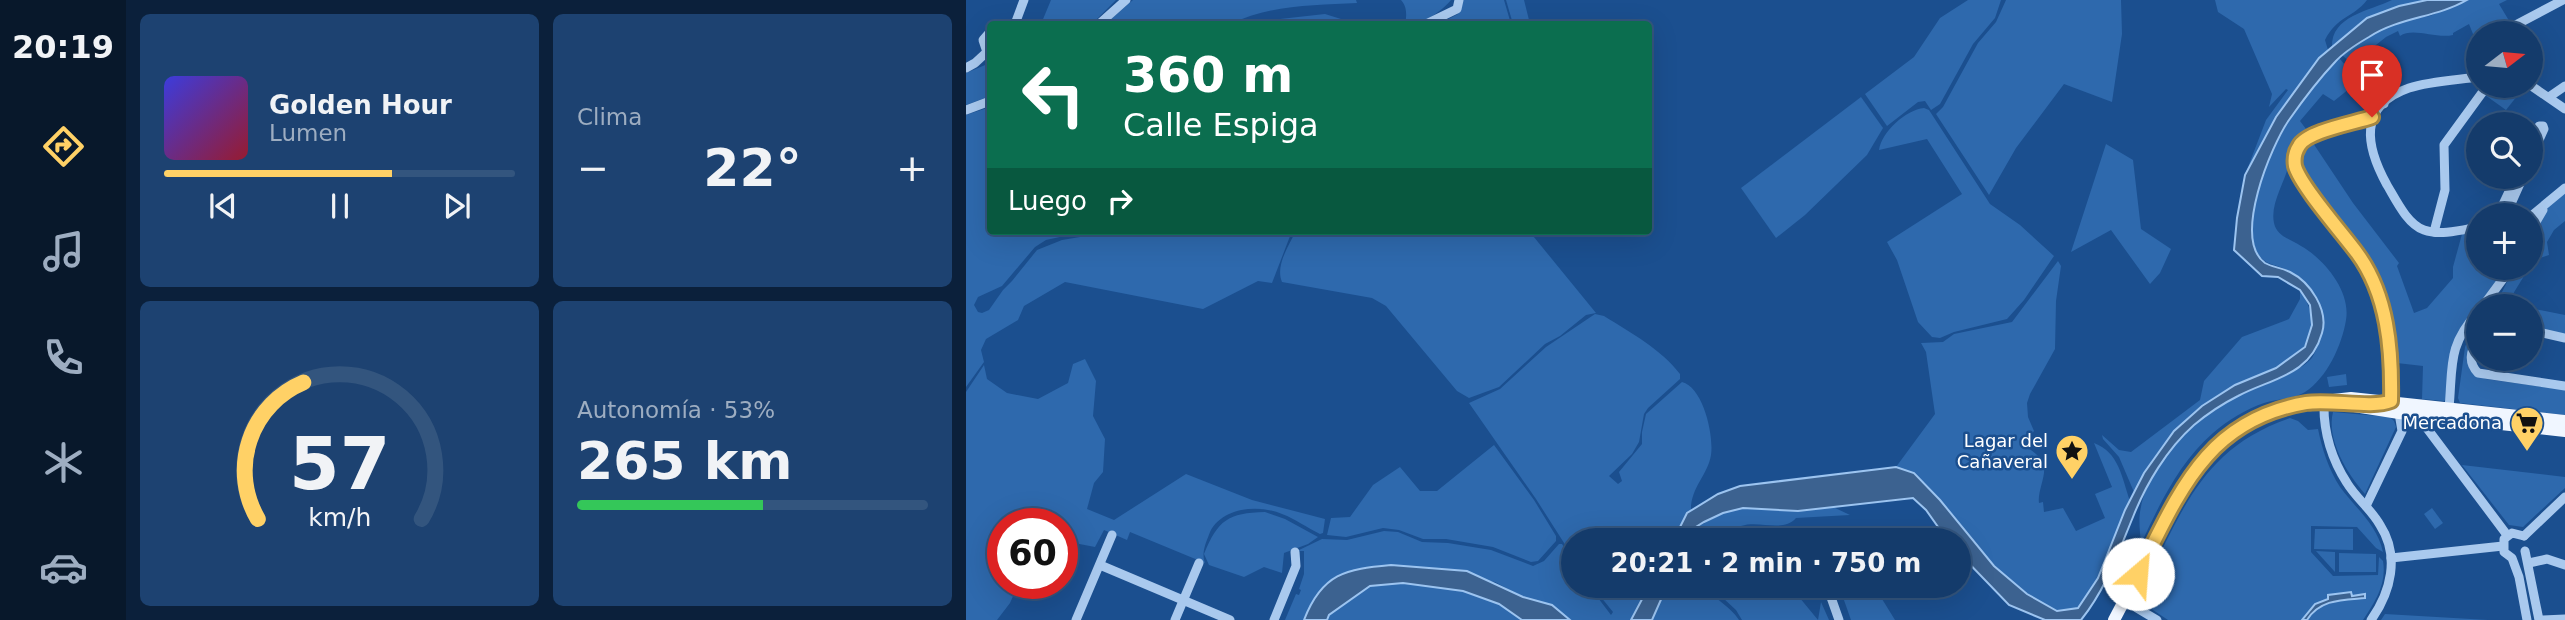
<!DOCTYPE html>
<html lang="es">
<meta charset="utf-8">
<style>
:root{--surface:#143b6b;--page:#1d4271;--text:#f1f3f6;--muted:#9dadc1;--line:#33557e;--accent:#ffd166}
body{margin:0;font-family:"DejaVu Sans",sans-serif;background:var(--page);color:var(--text);height:100vh;display:flex;flex-direction:column;font-size:26px;white-space:nowrap}
*{box-sizing:border-box;margin:0}
p{font-size:23px;color:var(--muted)}
.icon{flex:none;width:38px;height:38px;fill:none;stroke:currentColor;stroke-width:2;stroke-linecap:round;stroke-linejoin:round}
.map{position:relative;flex:1;overflow:hidden}
.drawer{display:flex;flex-direction:column;gap:14px;padding:14px;background:#0b203b;width:840px}
.drawer>*{flex:none}
.banner{position:absolute;left:21px;top:21px;width:665px;height:214px;border-radius:7px;box-shadow:0 7px 28px #0002,0 0 0 2px var(--line);background:#0b6e4f;color:#fff;overflow:hidden}
.needle{width:46px;rotate:74deg}
.fabs{position:absolute;left:1500px;top:21px;display:grid;gap:14px}
.fabs a{display:grid;place-items:center;width:77px;height:77px;border-radius:50%;background:var(--surface);box-shadow:0 7px 28px #0002,0 0 0 2px var(--line);font-size:35px}
.speed{position:absolute;left:21px;top:508px;display:flex;gap:14px;font-size:35px;font-weight:700;text-align:center}
.speed>*{display:grid;place-content:center;width:91px;height:91px;border-radius:50%;background:var(--surface);box-shadow:0 7px 28px #0002,0 0 0 2px var(--line);line-height:1}
.speed .limit{border:10px solid #d22;background:#fff;color:#111}
.pin{position:absolute;display:grid;place-items:center;width:60px;height:60px;color:#fff;margin:-72px -30px;border-radius:50% 50% 50% 0;rotate:-45deg;box-shadow:0 0 7px #0007}
.pin .icon{rotate:45deg}
.me{position:absolute;width:77px;margin:-38px;rotate:27deg;stroke-linejoin:round;filter:drop-shadow(0 0 5px #0008)}
.turn{display:flex;align-items:center;gap:24px;height:147px;padding:0 21px;font-size:32px}
.turn .icon{width:91px;height:91px;stroke-width:2.5}
.turn b{display:block;font-size:49px;line-height:60px}
.then{display:flex;align-items:center;height:66px;padding:0 21px;background:#0003;gap:14px;font-size:26px}
.big{font-size:52px;font-weight:800;line-height:1.1}
.drawer .tile{flex:1;display:flex;flex-direction:column;justify-content:center;gap:10px;min-width:0;padding:0 24px;border-radius:10px;background:var(--page)}
.drawer .dial{align-items:center;gap:0}
.dial svg{height:182px;overflow:visible;fill:none;stroke:var(--line);stroke-width:7;stroke-linecap:round;text-anchor:middle}
.dial text{fill:var(--text);stroke:none}
.song{display:flex;align-items:center;gap:21px}
.cover{width:84px;height:84px;border-radius:10px;background:linear-gradient(135deg,hsl(240 70% 55%),hsl(350 70% 35%))}
.played{height:7px;border-radius:4px;background:linear-gradient(90deg,var(--accent) 65%,var(--line) 65%)}
.keys{display:flex;justify-content:space-around;direction:ltr}
.heat{display:flex;justify-content:space-between;align-items:center;font-size:38px;direction:ltr}
.charge{height:10px;border-radius:5px;background:linear-gradient(90deg,#34c759 53%,var(--line) 0)}
.drawer .tiles{flex:1;display:grid;gap:14px;grid-template-columns:repeat(2,1fr)}
.trip{position:absolute;left:595px;top:528px;width:410px;height:70px;border-radius:35px;background:var(--surface);box-shadow:0 7px 28px #0002,0 0 0 2px var(--line);font-weight:800;line-height:70px;text-align:center}
main{display:flex;flex:1;min-height:0}
.tab-bar{display:flex;flex-direction:column;width:126px;justify-content:space-around;align-items:center;background:#08182b;color:var(--muted)}
.tab-bar .icon{width:49px;height:49px}
.tab-bar .current{color:var(--accent)}
.tab-bar b{font-size:32px;color:var(--text)}
.map>svg:first-child{display:block}
.green{fill:#2e69ad}
.water{fill:#3c6290;stroke:#9cc4f0;stroke-width:2}
.lines{fill:none;stroke-linecap:round;stroke-linejoin:round}
.minor{stroke:#a9c9ee;stroke-width:9}
.major{stroke:#f0f6ff;stroke-width:12}
.route-casing{stroke:#a68842;stroke-width:18}
.route{stroke:#ffd166;stroke-width:12}
.labels{text-anchor:middle;stroke-width:5;stroke-linejoin:round;paint-order:stroke}
.poi-label{font-size:18px;fill:#fff;stroke:#1b4f8f;text-anchor:end}
</style>
<main>
<nav class="tab-bar">
<b>20:19</b>
<svg class="icon current" aria-label="directions" viewBox="0 0 24 24"><path d="M12 3l9 9-9 9-9-9zM9 14v-3h6M13 9l2 2-2 2"/></svg>
<svg class="icon" aria-label="music" viewBox="0 0 24 24"><path d="M9 18V5l10-2v13"/><circle cx="6" cy="18" r="3"/><circle cx="16" cy="16" r="3"/></svg>
<svg class="icon" aria-label="phone" viewBox="0 0 24 24"><path d="M5 4h4l2 5-3 2q2 4 5 5l2-3 5 2v4C11 20 4 13 5 4z"/></svg>
<svg class="icon" aria-label="climate" viewBox="0 0 24 24"><path d="M12 3v18M4 7l16 10M4 17L20 7"/></svg>
<svg class="icon" aria-label="car" viewBox="0 0 24 24"><path d="M5 17H2v-5l4-1 3-4h7l3 4 3 1v5h-3M9 17h6M6 11h13"/><circle cx="7" cy="17" r="2"/><circle cx="17" cy="17" r="2"/></svg>
</nav>
<section class="drawer">
<div class="tiles">
<div class="tile">
<div class="song"><i class="cover"></i><div><b>Golden Hour</b><p>Lumen</p></div></div>
<div class="played"></div>
<div class="keys"><svg class="icon" aria-label="previous" viewBox="0 0 24 24"><path d="M18 5L8 12l10 7zM5 5v14"/></svg><svg class="icon" aria-label="pause" viewBox="0 0 24 24"><path d="M8 5v14M16 5v14"/></svg><svg class="icon" aria-label="next" viewBox="0 0 24 24"><path d="M6 5l10 7-10 7zM19 5v14"/></svg></div>
</div>
<div class="tile"><p>Clima</p>
<div class="heat"><a>−</a><b class="big">22°</b><a>+</a></div>
</div>
<div class="tile dial"><svg viewBox="0 0 100 80">
<path d="M14 69A42 42 0 1 1 86 69"/>
<path d="M14 69A42 42 0 0 1 34 9" stroke="#ffd166"/>
<text x="50" y="56" font-size="32" font-weight="700">57</text>
<text x="50" y="72" font-size="11">km/h</text>
</svg></div>
<div class="tile"><p>Autonomía · 53%</p><b class="big">265 km</b><div class="charge"></div></div>
</div>
</section>
<div class="map">
<svg width="1599" height="620" viewBox="0 0 1599 620">
<rect width="100%" height="100%" fill="#1b4f8f"/>
<g class="green">
<path d="M85 0H150L126 24H75Z"/>
<path d="M167 0H390L391 3C349 5 302 5 265 24H139Z"/>
<path d="M435 0H485C474 13 457 24 439 24 441 16 441 6 435 0Z"/>
<path d="M497 0H538L545 24H473L492 14Z"/>
<path d="M540 0H558L564 24H547Z"/>
<path d="M1002 0H1035L1029 18 1007 44 974 104 965 110 959 101 952 102 921 126 899 94 948 57 974 18Z"/>
<path d="M1040 0H1155L1156 34 1146 102 1098 84 1050 148 1023 195 970 114 977 107 1012 43 1030 22Z"/>
<path d="M1249 0H1401C1387 18 1371 16 1359 40L1362 50 1353 58 1310 117 1279 175 1300 120 1322 90 1320 89 1303 107 1306 94 1278 29 1252 12Z"/>
<path d="M1426 0H1461L1433 6 1401 18 1366 47C1365 16 1403 11 1426 0Z"/>
<path d="M1501 0H1541L1533 4 1545 24 1537 33 1507 34 1503 24 1487 33V35C1470 39 1447 27 1434 36L1432 31 1420 37 1386 64 1376 55 1405 35 1434 21 1464 16Z"/>
<path d="M359 14 375 19 380 24H289L305 20Z"/>
<path d="M1373 58 1393 81 1368 101 1357 94 1334 121 1343 133C1326 139 1326 152 1322 167 1318 184 1304 204 1308 223 1311 237 1325 239 1335 246 1358 259 1385 291 1380 320 1376 345 1361 378 1339 392 1328 399 1310 399 1298 403 1280 409 1261 421 1247 433 1213 463 1194 503 1175 544 1174 531 1172 519 1175 507 1184 463 1234 412 1274 395 1294 386 1330 375 1345 359 1348 356 1350 349 1352 345 1362 319 1355 308 1338 288 1334 283 1330 276 1324 272 1312 263 1297 267 1290 250 1268 197 1334 93 1373 58Z"/>
<path d="M24 63V96L0 105V73Z"/>
<path d="M1525 86H1559L1540 110 1519 95Z"/>
<path d="M895 97 917 128 901 155 839 215 810 238 775 188Z"/>
<path d="M24 107V231H121L80 240 69 247 36 286 12 297 8 305 12 312 16 313 23 310 37 290 46 281 71 250 96 240 114 237 130 231H326L306 283 292 281 237 309 99 282 58 306 52 320 20 339 15 350 18 362 0 387V115Z"/>
<path d="M958 108 963 110 1024 204 1054 225 1088 256 1058 300 1041 319 988 332 974 338 966 337 952 322 931 260 921 242 996 194 961 139 913 150C916 131 940 110 958 108Z"/>
<path d="M1347 143 1387 203 1433 263 1431 266 1448 313 1461 308 1487 278V267L1496 234 1512 232V268H1523L1535 274C1523 296 1509 308 1497 328 1490 340 1486 380 1484 395L1478 401 1456 399 1457 366 1431 363C1428 339 1426 315 1418 293 1402 247 1363 209 1336 169V156Z"/>
<path d="M1140 144 1167 160 1175 229 1205 249 1194 273 1184 284 1145 230 1105 252Z"/>
<path d="M1599 193V221L1588 230 1581 242 1583 255 1568 260 1565 266V235L1580 208Z"/>
<path d="M330 231H563L630 313 620 315 594 336 579 344 533 387 503 398 491 391 420 306 406 298 316 282C309 266 323 245 330 231Z"/>
<path d="M1092 261 1095 266 1090 301 1089 349 1064 394 1061 403 1062 417 1068 431 1058 444C1063 449 1073 455 1076 461 1083 472 1071 490 1073 503L1077 502 1078 512 1097 508 1110 531 1139 518 1129 494 1146 487 1128 443C1153 452 1156 478 1164 501L1132 578 1112 608 1091 611 1061 594 1028 566 974 500 948 473 930 467 969 414 960 352 955 343 977 342 988 334 1046 322Z"/>
<path d="M1548 268H1563L1542 302 1559 306H1534L1533 298Z"/>
<path d="M1334 290C1346 308 1350 326 1339 345 1329 364 1288 375 1270 385 1225 407 1190 448 1168 492L1153 457 1137 439 1136 435 1153 450 1165 452 1234 400 1238 381 1276 337 1323 319 1334 299Z"/>
<path d="M1564 308 1599 315V335L1565 326Z"/>
<path d="M629 314 638 316C665 333 695 349 714 374V379L682 408 678 414 673 442 666 454 643 476 652 484 656 481 653 472 676 444V432L680 414 716 382C737 387 748 435 745 455 742 475 724 488 725 511L721 513 707 541H607V557L570 499 503 403 534 389 580 347Z"/>
<path d="M1507 329 1512 335 1507 341 1511 375 1520 379 1599 390V415L1494 403 1492 398 1499 347Z"/>
<path d="M119 359 130 381 127 416 139 439 137 472 128 483 121 509 148 520 220 474 286 500 359 519 357 533 354 534C341 528 330 519 316 514 293 504 256 507 244 532 240 543 235 552 239 563L164 532 161 540 138 530 129 547 103 542 96 554V523H37V583H70L59 591 48 594 44 603 31 620H0V392L18 365 21 379 41 393 72 399 102 383 107 364Z"/>
<path d="M1380 374 1381 385 1363 387 1361 377Z"/>
<path d="M1367 412 1424 417 1428 421 1430 427 1399 494C1381 474 1360 439 1367 412Z"/>
<path d="M1324 418 1332 421 1342 430 1352 429C1356 449 1363 470 1374 487 1390 509 1411 524 1417 552L1410 548 1391 527 1345 526V552L1367 576 1412 575 1413 557 1417 561C1421 584 1409 602 1397 620H1341L1352 607 1386 596 1385 593C1364 598 1349 601 1336 620H1202L1172 600 1185 580 1182 578C1219 504 1240 447 1324 418Z"/>
<path d="M528 445 568 500 590 536V541L572 561 565 562 527 547 480 539H457L433 530 417 528 380 537 361 535 365 518 384 517 407 485 434 467 454 491H471Z"/>
<path d="M1496 465 1599 477V488L1557 527 1543 525Z"/>
<path d="M865 506 884 515 830 518C817 533 794 520 775 526L786 541H724L729 528 757 513 777 508 832 511Z"/>
<path d="M1466 508 1477 523 1469 529 1458 514Z"/>
<path d="M299 512 319 519 352 537 342 544 318 553 316 573 298 567 278 577 243 565 238 554C252 520 262 513 299 512Z"/>
<path d="M1349 529H1387V550L1348 549Z"/>
<path d="M418 531 432 532 456 542 482 543 525 550 567 566 578 561 593 544H596L607 561V586H623L645 615 647 612 626 586H683L665 620H604L586 605 557 597 529 582 425 565 405 566 509 581 556 620H319L330 594 333 595 335 590 333 589 338 574V551H331L356 539 381 540Z"/>
<path d="M1350 551 1369 552V572Z"/>
<path d="M1373 553 1410 554V572H1373Z"/>
<path d="M701 586H739C749 600 764 606 773 620H686Z"/>
<path d="M744 586H824L852 620 855 602 863 620H776L770 610Z"/>
<path d="M873 586H908L929 620H885Z"/>
<path d="M1419 614 1522 620H1415Z"/>
</g>
<g class="water">
<path d="M1461 0H1501C1470 18 1433 17 1403 37 1391 44 1378 52 1369 62 1353 79 1337 100 1323 120 1305 146 1266 239 1299 263 1306 267 1316 268 1324 272 1344 282 1363 310 1356 333 1344 376 1306 378 1272 396 1258 403 1240 415 1228 425 1201 449 1180 484 1167 517 1152 553 1140 589 1115 620H1079L1043 605 992 552V541H982L960 510 947 498 832 511 777 508 757 513 738 522 722 532 717 541H707L721 513 752 494 774 486 930 467 948 473 974 500 1028 566 1061 594 1091 611 1112 608 1132 578 1159 510 1178 473 1208 431 1236 406 1269 385 1310 368 1339 347 1346 325 1344 305 1334 290 1312 277 1296 276 1268 250 1271 218 1279 175 1310 117 1353 58 1401 18 1433 6Z"/>
<path d="M425 565 501 571 557 597 586 605 604 620H556L533 604 497 591 437 583 404 586 363 615 361 620H338C356 573 380 569 425 565Z"/>
<path d="M683 586H701L686 620H665Z"/>
<path d="M1385 592 1386 596 1399 594V598C1377 600 1354 599 1341 620H1336L1349 604 1362 599V595Z"/>
</g>
<g class="lines">
<g class="minor">
<path d="M49 24 58 0"/>
<path d="M133 24 160 0"/>
<path d="M460 24 491 9 493 0"/>
<path d="M24 32 17 40 20 49 24 52"/>
<path d="M1541 33 1544 28 1597 0"/>
<path d="M1385 67 1418 104"/>
<path d="M0 68 9 63 22 51"/>
<path d="M1512 77C1490 80 1464 81 1443 88 1391 106 1400 147 1421 185 1430 200 1441 224 1458 230 1474 236 1496 230 1512 227"/>
<path d="M1564 85 1599 109"/>
<path d="M1583 97 1599 86"/>
<path d="M0 110 24 101"/>
<path d="M1406 117C1389 123 1341 131 1333 146 1329 152 1328 160 1329 166 1334 185 1378 234 1391 253 1422 295 1426 350 1425 401"/>
<path d="M1564 145 1573 126H1577L1578 129 1564 160"/>
<path d="M1532 215 1550 177"/>
<path d="M1540 215 1557 177"/>
<path d="M1564 217 1599 188"/>
<path d="M1468 232 1479 190 1478 145 1521 86"/>
<path d="M1564 232 1577 210"/>
<path d="M1517 306 1545 268"/>
<path d="M1564 330 1599 338"/>
<path d="M1512 340C1504 351 1502 363 1512 373L1599 386"/>
<path d="M1358 401C1357 431 1365 458 1381 483 1390 498 1405 509 1414 525 1434 556 1425 592 1405 620"/>
<path d="M1483 408C1487 366 1481 346 1512 312"/>
<path d="M1457 415V423L1541 535"/>
<path d="M1400 506 1436 431 1433 413"/>
<path d="M1558 536 1546 533 1538 539V552L1546 558 1553 577 1561 620"/>
<path d="M1558 536 1599 497"/>
<path d="M1559 551 1573 620"/>
<path d="M1425 558 1537 546"/>
<path d="M1563 563 1581 559 1599 565"/>
<path d="M134 565 264 620"/>
<path d="M861 586 873 620"/>
<path d="M1159 601 1191 620"/>
<path d="M110 620 146 535"/>
<path d="M209 620 233 563"/>
<path d="M308 620 330 566 329 552"/>
<path d="M1577 620 1599 619"/>
</g>
<g class="major">
<path d="M1369 403 1433 413 1599 431"/>
<path d="M1148 620 1226 472 1249 446 1292 417 1341 403 1385 398 1599 421"/>
</g>
</g>
<g class="lines">
<defs>
<path id="route" d="M1172 574C1213 493 1240 420 1340 403 1364 399 1406 409 1425 401 1426 350 1422 295 1391 253 1377 234 1334 185 1329 166 1328 160 1329 152 1333 146 1341 131 1389 123 1406 117"/>
</defs>
<use href="#route" class="route-casing"/>
<use href="#route" class="route"/>
</g>
<defs>
<symbol id="supermarket-pin" viewBox="-11 -11 22 30"><path d="M0 17L-7.5 6A9.5 9.5 0 1 1 7.5 6Z" fill="#ffd166" stroke="#1b4f8f"/><path d="M-6-5.5h2.5l.6 2H6L4.5 2H-2.5L-4.4-4H-6ZM-1.5 3.2a1.3 1.3 0 1 0 .1 0ZM3 3.2a1.3 1.3 0 1 0 .1 0Z" fill="#111"/></symbol>
<symbol id="sight-pin" viewBox="-11 -11 22 30"><path d="M0 17L-7.5 6A9.5 9.5 0 1 1 7.5 6Z" fill="#ffd166" stroke="#1b4f8f"/><path d="M0-6L1.8-2.2L6-1.7L2.9 1.2L3.7 5.4L0 3.3L-3.7 5.4L-2.9 1.2L-6-1.7L-1.8-2.2Z" fill="#111"/></symbol>
</defs>
<g fill-rule="evenodd">
<use href="#supermarket-pin" x="1542" y="404" width="38" height="52"/>
<use href="#sight-pin" x="1087" y="432" width="38" height="52"/>
</g>
<g class="labels">
<g class="poi-label">
<text x="1536" y="429">Mercadona</text>
<text x="1082" y="447">Lagar del<tspan x="1082" dy="21">Cañaveral</tspan></text>
</g>
</g>
</svg>
<div class="fabs">
<a><svg class="needle" viewBox="-14 -14 28 28"><path d="M0-13l5 13h-10z" fill="#e53935"/><path d="M0 13l5-13h-10z" fill="#9dadc1"/></svg></a>
<a><svg class="icon" aria-label="search" viewBox="0 0 24 24"><circle cx="10" cy="10" r="6"/><path d="M15 15l6 6"/></svg></a>
<a>+</a>
<a>−</a>
</div>
<div class="speed"><div class="limit">60</div></div>
<div class="pin" style="left:1406px;top:117px;background:#d93025"><svg class="icon" aria-label="arrive" viewBox="0 0 24 24"><path d="M6 21V4h12l-3 4 3 4H6"/></svg></div>
<svg class="me" style="left:1172px;top:574px" viewBox="-20 -20 40 40"><circle r="19" fill="#fff"/><path d="M0-13L10 11 0 6-10 11z" fill="#ffd166"/></svg>
<div class="trip">20:21 · 2 min · 750 m</div>
<div class="banner">
<div class="turn"><svg class="icon" aria-label="left" viewBox="0 0 24 24"><path d="M17 20v-9H6M10 6l-5 5 5 5"/></svg><div><b>360 m</b>Calle Espiga</div></div>
<div class="then">Luego<svg class="icon" aria-label="right" viewBox="0 0 24 24"><path d="M7 20v-9h11M14 6l5 5-5 5"/></svg></div>
</div>
</div>
</main>
